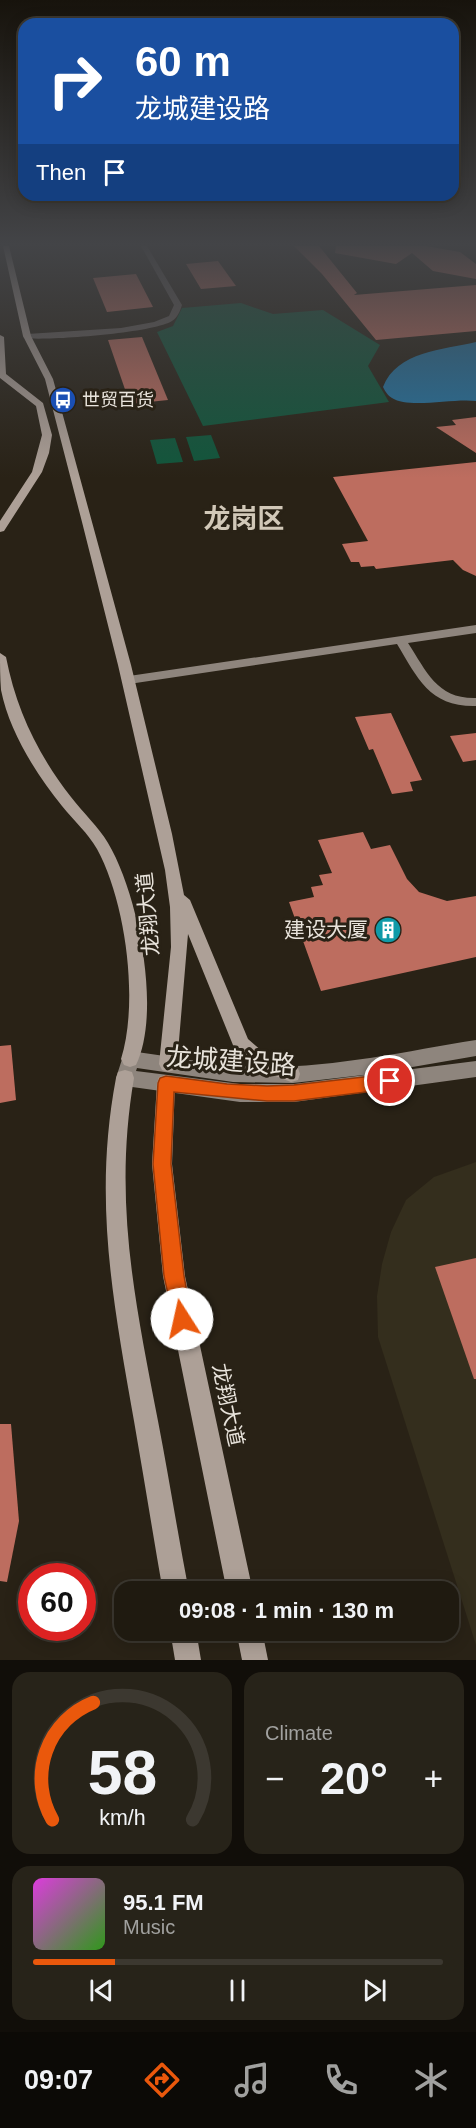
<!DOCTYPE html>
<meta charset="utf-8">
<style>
:root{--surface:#1f1a10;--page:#272319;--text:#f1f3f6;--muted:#a1a19f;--line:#3c3830;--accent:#ea580c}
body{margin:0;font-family:Helvetica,"Noto Sans SC",sans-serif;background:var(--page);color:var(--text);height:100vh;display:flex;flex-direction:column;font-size:22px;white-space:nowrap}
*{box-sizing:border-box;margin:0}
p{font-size:20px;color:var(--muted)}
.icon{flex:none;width:33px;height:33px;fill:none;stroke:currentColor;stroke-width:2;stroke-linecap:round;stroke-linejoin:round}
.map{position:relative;height:1660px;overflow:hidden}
.sheet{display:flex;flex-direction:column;gap:12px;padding:12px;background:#110e09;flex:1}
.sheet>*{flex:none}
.guide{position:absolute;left:18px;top:18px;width:441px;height:183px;border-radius:18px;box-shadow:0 3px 15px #0003,0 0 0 2px var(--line);background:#1a4fa0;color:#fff;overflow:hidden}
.speed{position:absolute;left:18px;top:1563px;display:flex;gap:12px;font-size:30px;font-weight:700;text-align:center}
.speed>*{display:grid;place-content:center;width:78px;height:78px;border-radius:50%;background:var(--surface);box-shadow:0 3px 15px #0003,0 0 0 2px var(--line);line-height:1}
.speed .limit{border:9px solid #d22;background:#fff;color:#111}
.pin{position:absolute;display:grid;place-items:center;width:51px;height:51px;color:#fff;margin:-26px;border:3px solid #fff;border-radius:50%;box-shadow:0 2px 6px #0007}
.me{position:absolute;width:66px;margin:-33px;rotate:350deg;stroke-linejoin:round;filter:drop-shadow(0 0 4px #0008)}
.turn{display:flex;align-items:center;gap:21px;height:126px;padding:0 18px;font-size:27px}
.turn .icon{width:78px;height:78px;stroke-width:2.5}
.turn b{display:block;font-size:42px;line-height:51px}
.then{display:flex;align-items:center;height:57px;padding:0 18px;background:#0003;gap:12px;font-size:22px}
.big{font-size:45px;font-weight:600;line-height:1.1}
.sheet .tile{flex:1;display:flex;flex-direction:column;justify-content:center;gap:9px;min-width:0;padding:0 21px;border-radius:18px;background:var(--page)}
.sheet .dial{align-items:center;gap:0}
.dial svg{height:156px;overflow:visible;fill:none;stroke:var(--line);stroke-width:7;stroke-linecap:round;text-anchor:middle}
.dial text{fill:var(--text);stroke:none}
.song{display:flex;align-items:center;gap:18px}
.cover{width:72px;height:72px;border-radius:9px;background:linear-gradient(135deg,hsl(300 70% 55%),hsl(110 70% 35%))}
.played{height:6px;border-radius:3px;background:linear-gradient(90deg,var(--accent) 20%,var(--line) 20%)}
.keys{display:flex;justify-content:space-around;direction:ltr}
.heat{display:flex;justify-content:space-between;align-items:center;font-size:33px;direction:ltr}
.sheet .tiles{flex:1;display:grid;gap:12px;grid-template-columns:1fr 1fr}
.tile:last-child{grid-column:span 2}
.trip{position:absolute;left:114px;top:1581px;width:345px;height:60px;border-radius:18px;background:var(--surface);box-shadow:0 3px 15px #0003,0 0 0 2px var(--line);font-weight:600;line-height:60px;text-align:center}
.dock{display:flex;height:96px;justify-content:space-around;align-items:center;background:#0c0a06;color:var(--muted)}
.dock .icon{width:42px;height:42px}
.dock .on{color:var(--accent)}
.dock b{font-size:27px;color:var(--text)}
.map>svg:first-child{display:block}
.commercial{fill:#342e1d}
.green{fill:#11563b}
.water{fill:#2575a3}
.building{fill:#bd6d5f}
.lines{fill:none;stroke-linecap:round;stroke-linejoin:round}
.street{fill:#68615d;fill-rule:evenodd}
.secondary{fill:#8e857d;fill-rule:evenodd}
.primary{fill:#ada097;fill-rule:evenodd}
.route{fill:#ea580c;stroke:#983908;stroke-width:1.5}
.labels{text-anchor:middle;stroke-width:6;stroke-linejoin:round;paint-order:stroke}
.far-poi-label{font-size:18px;fill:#e8e3db;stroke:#292216;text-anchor:start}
.street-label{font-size:21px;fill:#e8e3db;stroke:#292216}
.poi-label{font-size:21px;fill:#e8e3db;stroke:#292216;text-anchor:end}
.near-street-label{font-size:26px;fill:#e8e3db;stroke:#292216}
.far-town-label{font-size:27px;font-weight:bold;fill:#d1c8b8;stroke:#292216}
</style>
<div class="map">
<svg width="476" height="1660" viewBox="0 0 476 1660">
<rect width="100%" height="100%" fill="#292216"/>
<path class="commercial" d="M476 1162V1645L378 1337 377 1296 382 1264 391 1232 406 1200 434 1177Z"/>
<g class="green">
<path d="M241 303 273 314 323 310 380 345 368 366 389 402 203 426 157 332 173 326 182 308Z"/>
<path d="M211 435 220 458 194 461 186 437Z"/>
<path d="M175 438 183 462 157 464 150 440Z"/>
</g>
<path class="water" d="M476 342V401C453 398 409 409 392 398 388 396 385 391 383 387 397 351 443 350 476 342Z"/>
<g class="building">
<path d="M294 246H319L357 293 354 295 476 285V331L376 340 322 274Z"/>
<path d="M336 246H426L460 252 476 264V279L433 271 412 253 396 264 335 253Z"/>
<path d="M218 261 236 286 201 289 186 264Z"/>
<path d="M136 274 153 307 107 312 93 278Z"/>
<path d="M142 337 168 400 130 404 108 340Z"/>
<path d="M476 417V453L436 427 456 425 452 420Z"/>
<path d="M476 462V576L463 570 453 560 376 569 374 566 361 567 359 562H351L342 544 368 541 333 477Z"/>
<path d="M391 713 422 780 410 782 413 791 392 794 373 749 369 750 355 717Z"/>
<path d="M476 733V760L463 762 450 736Z"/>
<path d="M363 832 371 849 390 845 407 879 419 892 447 901 476 896V957L321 991 289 902 314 897 311 887 323 885 319 875 332 873 318 840Z"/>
<path d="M11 1045 16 1100 0 1103V1046Z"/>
<path d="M476 1258V1379H474L435 1267Z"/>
<path d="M0 1424H11L19 1521 7 1582 0 1581Z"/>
</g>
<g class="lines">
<path class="street" d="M141 246H147L182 305C180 311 178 317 172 321 153 333 48 341 24 338L23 336 27 334 121 328 154 322 169 316 174 305Z"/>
<g class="secondary">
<path d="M476 625V633L408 643C427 672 437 699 476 698V706C430 707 418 679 397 644L129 684 123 680 129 676Z"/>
<path d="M476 1040V1056L372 1074 293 1083 233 1082 137 1068 136 1071 240 1084H294L476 1061V1077L294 1102H240L125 1086 118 1084 116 1078 124 1053 130 1051C175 1057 221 1067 267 1067 337 1067 407 1051 476 1040Z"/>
</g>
<g class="primary">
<path d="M3 246H9L31 336 53 379 131 665 172 834 184 895 190 900 248 1039 270 1058 298 1068 300 1074 298 1080 291 1082 257 1069 235 1050 188 934 177 1064 174 1070 168 1072 162 1070 159 1064 171 947 170 907 165 870 118 665 82 522 45 379 23 336Z"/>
<path d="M0 335 4 337 6 374 43 403 52 435 49 453 42 472 4 531 0 532V521L32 472 42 435 36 406 0 378Z"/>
<path d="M0 653 6 657C16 709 38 755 71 797 83 813 98 826 108 843 138 893 162 1011 136 1065L130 1067 124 1065 121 1059C139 1002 126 902 97 849 88 833 74 821 62 806 36 774 9 731 1 690 0 678 0 665 0 653Z"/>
<path d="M125 1070 132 1072 134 1078C113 1201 135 1301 158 1421 169 1478 178 1535 189 1592H163C153 1535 144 1478 134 1421 113 1301 93 1200 116 1078L118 1072Z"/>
<path d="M166 1075 173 1077 175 1083 172 1164 185 1276 253 1592H227L163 1276 152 1164 157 1083 159 1077Z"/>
<path d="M170 1630H196L201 1660H175Z"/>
<path d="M236 1630H262L268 1660H242Z"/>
</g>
</g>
<linearGradient id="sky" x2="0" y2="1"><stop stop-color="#17130c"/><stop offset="0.51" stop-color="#434447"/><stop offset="1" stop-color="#434447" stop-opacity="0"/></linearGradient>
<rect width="476" height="478" fill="url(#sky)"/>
<path class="route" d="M390 1074 396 1076 398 1081 396 1087 390 1089 294 1101H267L174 1092 171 1164 184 1276 192 1319 189 1326 182 1329 175 1326 164 1276 153 1164 158 1083 160 1078 166 1076 227 1084 267 1086 294 1085Z"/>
<defs>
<symbol id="bus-disc" viewBox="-11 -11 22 22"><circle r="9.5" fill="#1a4fb4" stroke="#292216"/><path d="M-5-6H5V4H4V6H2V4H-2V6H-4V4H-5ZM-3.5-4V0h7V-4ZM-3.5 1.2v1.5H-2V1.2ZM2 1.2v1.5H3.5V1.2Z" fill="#fff"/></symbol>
<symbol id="building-disc" viewBox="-11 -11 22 22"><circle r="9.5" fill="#0f9aa8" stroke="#292216"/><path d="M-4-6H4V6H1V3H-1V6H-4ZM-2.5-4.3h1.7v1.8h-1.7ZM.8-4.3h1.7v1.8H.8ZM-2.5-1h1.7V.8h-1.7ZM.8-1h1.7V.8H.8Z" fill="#fff"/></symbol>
</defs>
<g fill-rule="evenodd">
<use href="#bus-disc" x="48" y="385" width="30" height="30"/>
<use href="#building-disc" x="373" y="915" width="30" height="30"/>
</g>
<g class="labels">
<g class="far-poi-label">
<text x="82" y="406">世贸百货</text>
</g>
<g class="street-label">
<text transform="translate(148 914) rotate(-95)" y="7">龙翔大道</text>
<text transform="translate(228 1405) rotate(78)" y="7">龙翔大道</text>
</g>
<g class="poi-label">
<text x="368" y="937">建设大厦</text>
</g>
<g class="near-street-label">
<text transform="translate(231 1061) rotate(4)" y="9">龙城建设路</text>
</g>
<g class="far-town-label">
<text x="244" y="528">龙岗区</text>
</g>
</g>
</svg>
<div class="speed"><div class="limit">60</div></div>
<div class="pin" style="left:390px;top:1081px;background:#d93025"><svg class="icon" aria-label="arrive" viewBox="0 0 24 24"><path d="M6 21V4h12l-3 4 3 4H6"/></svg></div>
<svg class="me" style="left:182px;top:1319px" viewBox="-20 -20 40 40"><circle r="19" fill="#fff"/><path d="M0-13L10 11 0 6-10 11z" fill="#ea580c"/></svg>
<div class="trip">09:08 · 1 min · 130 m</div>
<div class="guide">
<div class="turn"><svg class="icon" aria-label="right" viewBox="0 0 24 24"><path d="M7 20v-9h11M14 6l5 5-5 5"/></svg><div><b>60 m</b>龙城建设路</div></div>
<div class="then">Then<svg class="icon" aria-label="arrive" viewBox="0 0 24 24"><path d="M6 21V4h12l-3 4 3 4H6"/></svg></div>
</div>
</div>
<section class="sheet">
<div class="tiles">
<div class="tile dial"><svg viewBox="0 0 100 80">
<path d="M14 69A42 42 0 1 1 86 69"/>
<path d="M14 69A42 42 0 0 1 35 9" stroke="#ea580c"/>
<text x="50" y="56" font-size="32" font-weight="700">58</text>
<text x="50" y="72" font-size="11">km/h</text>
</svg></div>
<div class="tile"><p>Climate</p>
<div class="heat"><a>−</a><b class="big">20°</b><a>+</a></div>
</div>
<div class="tile">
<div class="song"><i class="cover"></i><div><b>95.1 FM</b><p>Music</p></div></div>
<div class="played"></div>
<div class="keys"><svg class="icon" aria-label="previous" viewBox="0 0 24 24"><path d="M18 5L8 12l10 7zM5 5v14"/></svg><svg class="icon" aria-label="pause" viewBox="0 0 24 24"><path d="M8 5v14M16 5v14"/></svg><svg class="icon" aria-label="next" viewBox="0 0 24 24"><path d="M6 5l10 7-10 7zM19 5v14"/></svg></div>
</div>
</div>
</section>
<nav class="dock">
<b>09:07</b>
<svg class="icon on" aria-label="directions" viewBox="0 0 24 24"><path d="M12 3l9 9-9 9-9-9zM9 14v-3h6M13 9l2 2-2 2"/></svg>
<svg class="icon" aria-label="music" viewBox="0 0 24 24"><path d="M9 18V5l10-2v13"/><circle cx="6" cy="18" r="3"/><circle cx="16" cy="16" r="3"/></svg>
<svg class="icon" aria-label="phone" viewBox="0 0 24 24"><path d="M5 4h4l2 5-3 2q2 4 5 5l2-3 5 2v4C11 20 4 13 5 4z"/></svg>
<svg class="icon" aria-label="climate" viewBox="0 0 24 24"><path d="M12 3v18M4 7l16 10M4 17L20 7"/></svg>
</nav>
